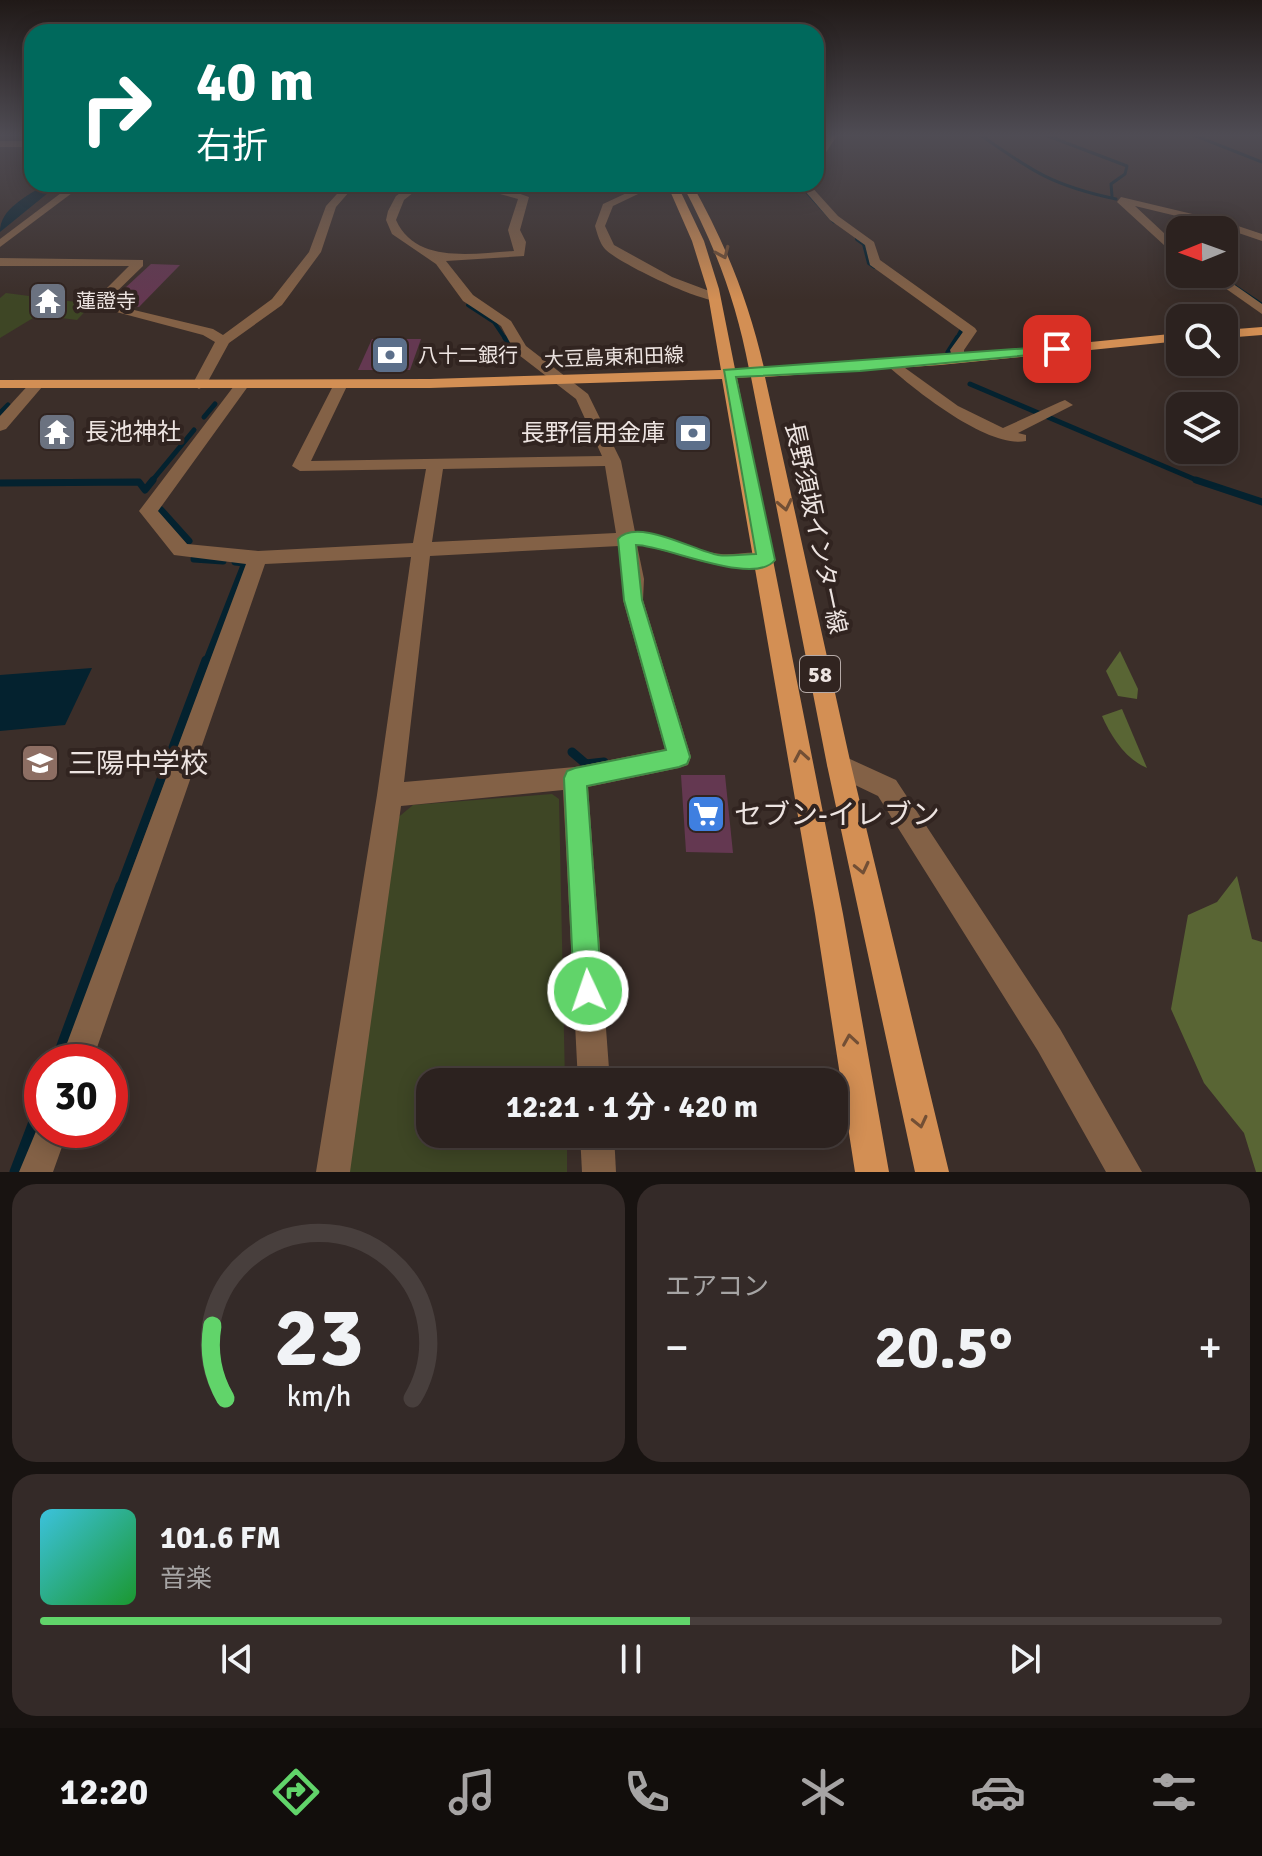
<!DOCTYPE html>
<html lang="ja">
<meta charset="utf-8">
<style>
:root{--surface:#2c221f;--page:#342a28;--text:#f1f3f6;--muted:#a6a4a4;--line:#483f3d;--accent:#61d46a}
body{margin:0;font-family:Signika,"Noto Sans JP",sans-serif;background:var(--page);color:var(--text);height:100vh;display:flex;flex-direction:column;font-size:30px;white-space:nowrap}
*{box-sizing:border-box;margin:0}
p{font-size:26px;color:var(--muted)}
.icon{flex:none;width:44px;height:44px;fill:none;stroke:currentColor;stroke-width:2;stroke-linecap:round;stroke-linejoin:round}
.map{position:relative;height:1172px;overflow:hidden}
.panel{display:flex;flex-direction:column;gap:12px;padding:12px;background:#181311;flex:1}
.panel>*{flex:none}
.hud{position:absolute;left:24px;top:24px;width:800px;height:168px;border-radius:24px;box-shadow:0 4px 20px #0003,0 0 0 2px var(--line);background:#00695c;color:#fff;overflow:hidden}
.needle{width:52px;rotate:269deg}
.fabs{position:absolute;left:1166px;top:216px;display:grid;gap:16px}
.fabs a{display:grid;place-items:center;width:72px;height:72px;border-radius:16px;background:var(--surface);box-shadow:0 4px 20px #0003,0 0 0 2px var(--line);font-size:40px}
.speed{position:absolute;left:24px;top:1044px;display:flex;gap:16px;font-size:40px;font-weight:700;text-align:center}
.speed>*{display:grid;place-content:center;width:104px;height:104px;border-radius:50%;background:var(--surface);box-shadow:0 4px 20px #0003,0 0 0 2px var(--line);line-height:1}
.speed .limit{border:12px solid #d22;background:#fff;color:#111}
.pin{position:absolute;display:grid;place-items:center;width:68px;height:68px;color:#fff;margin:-34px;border-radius:16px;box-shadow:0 4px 12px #0006}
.me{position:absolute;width:88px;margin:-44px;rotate:357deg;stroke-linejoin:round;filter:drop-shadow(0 0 6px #0008)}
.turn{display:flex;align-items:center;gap:28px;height:168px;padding:0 40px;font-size:36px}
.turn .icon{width:104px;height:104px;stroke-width:2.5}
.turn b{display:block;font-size:56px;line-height:68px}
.big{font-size:60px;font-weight:700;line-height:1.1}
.panel .tile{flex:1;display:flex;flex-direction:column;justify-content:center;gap:12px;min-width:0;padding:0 28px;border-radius:24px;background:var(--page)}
.panel .dial{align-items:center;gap:0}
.dial svg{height:208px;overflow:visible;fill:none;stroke:var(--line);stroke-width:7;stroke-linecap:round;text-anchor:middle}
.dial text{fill:var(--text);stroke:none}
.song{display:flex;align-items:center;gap:24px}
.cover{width:96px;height:96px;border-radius:12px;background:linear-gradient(135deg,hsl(190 70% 55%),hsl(130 70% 35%))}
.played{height:8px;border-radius:4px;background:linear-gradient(90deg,var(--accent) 55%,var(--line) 55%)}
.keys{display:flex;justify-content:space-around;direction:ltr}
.heat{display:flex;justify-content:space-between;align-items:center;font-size:44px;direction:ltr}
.panel .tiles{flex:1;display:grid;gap:12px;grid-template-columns:1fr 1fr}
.tile:last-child{grid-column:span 2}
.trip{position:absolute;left:416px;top:1068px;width:432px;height:80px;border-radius:24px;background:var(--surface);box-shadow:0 4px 20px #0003,0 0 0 2px var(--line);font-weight:700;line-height:80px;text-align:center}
.dock{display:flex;height:128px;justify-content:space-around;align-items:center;background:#120e0c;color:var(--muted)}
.dock .icon{width:56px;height:56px}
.dock .on{color:var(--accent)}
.dock b{font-size:36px;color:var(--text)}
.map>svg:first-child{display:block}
.green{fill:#3e4625}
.forest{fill:#596534}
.water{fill:#04222f}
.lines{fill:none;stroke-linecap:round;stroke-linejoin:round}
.stream-far5{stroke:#04222f;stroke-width:3}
.stream-far4{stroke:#04222f;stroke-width:4}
.stream-far3{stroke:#04222f;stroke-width:5}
.stream-far2{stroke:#04222f;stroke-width:7}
.stream-far1{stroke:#04222f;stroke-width:9}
.stream{stroke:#04222f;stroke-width:11}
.canal{fill:#04222f;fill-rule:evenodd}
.building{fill:#643851}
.minor{fill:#836146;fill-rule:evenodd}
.major{fill:#d38f54;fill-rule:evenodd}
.oneway{stroke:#724f35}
.route{fill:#61d46a;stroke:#3f8a45;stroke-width:2}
.labels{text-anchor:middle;stroke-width:8;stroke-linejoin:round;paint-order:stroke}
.far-poi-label{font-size:20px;fill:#ede4e1;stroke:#312420;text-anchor:start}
.far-street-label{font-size:20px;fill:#ede4e1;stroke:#312420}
.shield{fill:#312420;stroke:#b5aaa7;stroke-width:2}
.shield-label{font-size:22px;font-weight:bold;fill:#ede4e1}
.poi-label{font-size:24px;fill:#ede4e1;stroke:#312420;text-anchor:start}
.street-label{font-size:24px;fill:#ede4e1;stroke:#312420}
.near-poi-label{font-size:28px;fill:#ede4e1;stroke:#312420;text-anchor:start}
</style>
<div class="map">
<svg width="1262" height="1172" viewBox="0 0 1262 1172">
<rect width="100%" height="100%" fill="#3b2e29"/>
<g class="green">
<path d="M6 293 92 304 77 320 38 315 0 338V298Z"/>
<path d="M552 794 559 799 565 1082H430V1134H567V1172H348L395 820 413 805Z"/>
</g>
<g class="forest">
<path d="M1120 651 1138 689 1137 699 1118 696 1106 671Z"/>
<path d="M1122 709 1147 768C1125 759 1111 736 1102 716Z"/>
<path d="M1237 876 1252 939 1262 942V1172H1256L1244 1133 1204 1083 1171 1009 1188 915 1217 902Z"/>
</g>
<path class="water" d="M92 668 65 725 0 731V675Z"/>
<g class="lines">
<g class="stream-far5">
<path d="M982 136C1033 172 1054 186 1116 199"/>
<path d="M1048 136 1127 166 1125 174 1111 184 1112 196"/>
<path d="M1196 136 1262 162"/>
<path d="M816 150 825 136"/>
<path d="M799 184 834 222"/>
</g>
<g class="stream-far4">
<path d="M857 239 864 244 869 263 875 267"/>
<path d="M1216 274 1262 305"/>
<path d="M468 305 494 322 506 340"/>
<path d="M956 340 962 329 957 325"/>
</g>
<g class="stream-far3">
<path d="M505 338 512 348"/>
<path d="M948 352 957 338"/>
<path d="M970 384 1201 482"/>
<path d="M0 413 8 405"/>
<path d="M204 417 215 404"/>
<path d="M124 482H139"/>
<path d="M151 482 194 430"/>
</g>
<g class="stream-far2">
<path d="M1196 480 1262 502"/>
<path d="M0 483 139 482 145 490 153 480"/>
<path d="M161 510 189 541"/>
<path d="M194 559 223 561"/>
<path d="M206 662 243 568 244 563 235 562"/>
</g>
<g class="stream-far1">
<path d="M572 752 586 764 604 762"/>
<path d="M120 888 206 660"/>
</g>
<g class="stream">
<path d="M56 1062 121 886"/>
<path d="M15 1172 42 1101"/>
</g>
<path class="canal" d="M45 184H59L0 232C0 208 27 197 45 184Z"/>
</g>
<g class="building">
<path d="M151 264 180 265 139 307 111 301Z"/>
<path d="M372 339H421L410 370H358Z"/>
<path d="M681 775H725L733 853 686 852Z"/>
</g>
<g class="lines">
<g class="minor">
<path d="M829 136H837L824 155 816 157V151Z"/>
<rect x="0" y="141" width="32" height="6"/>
<path d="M73 184H84L0 247V239Z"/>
<path d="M346 184H356L336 207 321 252 282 305 229 343 206 385 199 389 192 385 215 342 203 335 90 305 129 266H0V258L143 260V266L105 303 213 329 223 335 272 299 309 252 326 206Z"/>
<path d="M413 184H424L404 200 396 220C416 265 475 253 514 251L508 230 518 199 500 194 501 184H511L509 190 529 197 520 230 526 242 524 256 446 261 473 295 511 321 526 346 588 394 621 461 635 532C666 532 692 551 721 554 737 556 766 546 776 560 757 587 665 547 637 545L644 579 643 600 691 757 688 765 679 768 588 787 610 1082H578L563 790 401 806 350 1172H316L377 795 411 557 265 564 92 1062H60L246 564 174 555 139 511 237 382 242 381 249 385 158 511 187 544 258 551 413 543 426 469 300 471 292 466 334 384 341 380 348 384 311 461 602 456 576 399 515 352 501 326 463 301 436 264 392 234 386 220 388 211 396 196ZM605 466 616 533 432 542 443 469ZM619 546 624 579 623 600 665 749 575 767 404 782 430 556Z"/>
<path d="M646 184H659L613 206 605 226 614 245 672 277 720 295V301C702 303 618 263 605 249 600 244 597 233 595 226L603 204Z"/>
<path d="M799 184H809L838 216 874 242 880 260 975 328 977 331 964 350V362H954L950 350 963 332 870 265 865 245 830 220Z"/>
<path d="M1121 197 1226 222 1262 234V241L1218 226 1135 206 1180 248V257L1176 256 1117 202Z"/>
<path d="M1205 274H1219L1262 304V314Z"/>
<path d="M894 360 958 406 1003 428 1060 402 1065 400 1073 405 1018 433 1026 435V441C989 449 916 391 889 367V361Z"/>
<path d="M37 380 42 381V387L6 429 0 431V416L32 381Z"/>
<path d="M839 754 896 780 1060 1029 1142 1172H1106L1038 1051 878 796 830 773 827 765 830 757Z"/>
<path d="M42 1117V1130H68L53 1172H19Z"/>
<path d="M580 1134H614L616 1172H582Z"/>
</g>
<g class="major">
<path d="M667 184H677L704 241 719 289 735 369H749C736 300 715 246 682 184H692C726 245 748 299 764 368L940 357 1180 333V341L940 365 765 377 851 765 949 1172H915L827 765 751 377 737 378 843 914 889 1172H855L815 914 722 379 430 388H0V380L430 379 721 370 707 289 692 241Z"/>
<path d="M1262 327V335L1224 338V330Z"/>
</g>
</g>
<defs><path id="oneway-chevron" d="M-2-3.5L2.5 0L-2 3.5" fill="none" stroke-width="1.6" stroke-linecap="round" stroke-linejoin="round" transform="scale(2)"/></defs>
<g class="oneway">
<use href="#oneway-chevron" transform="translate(723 253) rotate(66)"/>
<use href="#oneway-chevron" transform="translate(785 505) rotate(78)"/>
<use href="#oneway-chevron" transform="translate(801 756) rotate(-100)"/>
<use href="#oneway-chevron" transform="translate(862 868) rotate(77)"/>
<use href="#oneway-chevron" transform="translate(850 1040) rotate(-99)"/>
<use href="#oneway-chevron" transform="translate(920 1122) rotate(77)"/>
</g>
<linearGradient id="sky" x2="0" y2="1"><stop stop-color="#201917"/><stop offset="0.45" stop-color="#4f4c54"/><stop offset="1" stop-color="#4f4c54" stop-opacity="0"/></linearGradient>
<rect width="1262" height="300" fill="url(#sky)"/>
<path class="route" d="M1057 346 1063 349 1062 352 860 371 736 377 775 560C754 587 665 545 636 545L642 600 690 757 687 764 679 767 587 786 602 991 598 1001 588 1005 578 1001 574 991 564 778 567 771 575 768 666 750 624 600 618 539C636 517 695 551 718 555 730 557 744 554 756 554L724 370Z"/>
<defs>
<symbol id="temple-square" viewBox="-11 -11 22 22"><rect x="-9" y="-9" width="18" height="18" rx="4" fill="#6b7280" stroke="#312420"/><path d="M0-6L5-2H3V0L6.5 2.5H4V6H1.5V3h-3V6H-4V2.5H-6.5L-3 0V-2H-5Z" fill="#fff"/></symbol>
<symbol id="bank-square" viewBox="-11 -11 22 22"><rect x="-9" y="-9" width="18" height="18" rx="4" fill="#5c6f8a" stroke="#312420"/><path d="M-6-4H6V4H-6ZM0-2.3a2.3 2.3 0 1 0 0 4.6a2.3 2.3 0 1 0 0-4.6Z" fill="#fff"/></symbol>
<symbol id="school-square" viewBox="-11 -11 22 22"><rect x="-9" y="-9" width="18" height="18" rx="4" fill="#8d6e63" stroke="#312420"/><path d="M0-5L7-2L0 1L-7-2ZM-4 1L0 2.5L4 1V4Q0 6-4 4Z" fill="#fff"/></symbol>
<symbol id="supermarket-square" viewBox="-11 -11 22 22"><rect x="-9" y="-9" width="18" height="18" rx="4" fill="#3f7fe0" stroke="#312420"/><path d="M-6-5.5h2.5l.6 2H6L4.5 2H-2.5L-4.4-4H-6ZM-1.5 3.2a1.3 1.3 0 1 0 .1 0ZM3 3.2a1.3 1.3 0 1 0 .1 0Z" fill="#fff"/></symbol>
</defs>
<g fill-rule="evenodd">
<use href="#temple-square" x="26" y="279" width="44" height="44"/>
<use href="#bank-square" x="368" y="333" width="44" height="44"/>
<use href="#temple-square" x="35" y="410" width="44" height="44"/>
<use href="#bank-square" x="671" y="411" width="44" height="44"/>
<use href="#school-square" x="18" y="741" width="44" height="44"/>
<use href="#supermarket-square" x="684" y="792" width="44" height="44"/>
</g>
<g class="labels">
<g class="far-poi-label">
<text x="76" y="308">蓮證寺</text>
<text x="418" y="362">八十二銀行</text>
</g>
<g class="far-street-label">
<text transform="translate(614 357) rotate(-2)" y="7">大豆島東和田線</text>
</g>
<rect class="shield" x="800" y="656" width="40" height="36" rx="6"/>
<g class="shield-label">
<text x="820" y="682">58</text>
</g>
<g class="poi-label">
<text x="85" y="440">長池神社</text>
<text x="665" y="441" text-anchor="end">長野信用金庫</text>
</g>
<g class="street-label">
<text transform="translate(816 528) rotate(78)" y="8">長野須坂インター線</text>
</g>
<g class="near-poi-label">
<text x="68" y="773">三陽中学校</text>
<text x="734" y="824">セブン-イレブン</text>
</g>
</g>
</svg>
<div class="fabs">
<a><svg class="needle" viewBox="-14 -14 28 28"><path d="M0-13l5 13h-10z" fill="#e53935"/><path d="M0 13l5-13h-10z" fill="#a6a4a4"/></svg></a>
<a><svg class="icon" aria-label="search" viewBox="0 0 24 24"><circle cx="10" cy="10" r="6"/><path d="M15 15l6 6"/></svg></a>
<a><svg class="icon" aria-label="layers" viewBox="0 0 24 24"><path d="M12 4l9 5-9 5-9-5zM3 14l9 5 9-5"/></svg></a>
</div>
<div class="speed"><div class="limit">30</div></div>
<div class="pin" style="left:1057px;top:349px;background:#d93025"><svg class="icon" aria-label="arrive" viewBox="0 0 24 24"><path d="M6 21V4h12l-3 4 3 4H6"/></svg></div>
<svg class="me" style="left:588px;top:991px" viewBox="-20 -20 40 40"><circle r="17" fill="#61d46a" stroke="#fff" stroke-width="3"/><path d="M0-11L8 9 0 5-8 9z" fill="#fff"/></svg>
<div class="trip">12:21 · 1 分 · 420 m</div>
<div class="hud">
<div class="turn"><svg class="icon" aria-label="right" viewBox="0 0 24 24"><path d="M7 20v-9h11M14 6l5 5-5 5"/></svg><div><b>40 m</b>右折</div></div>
</div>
</div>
<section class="panel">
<div class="tiles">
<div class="tile dial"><svg viewBox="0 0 100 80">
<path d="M14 69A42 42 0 1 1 86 69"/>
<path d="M14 69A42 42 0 0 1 9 41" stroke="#61d46a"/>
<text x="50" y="56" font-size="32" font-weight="700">23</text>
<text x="50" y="72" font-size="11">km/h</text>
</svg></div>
<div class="tile"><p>エアコン</p>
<div class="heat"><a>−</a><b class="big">20.5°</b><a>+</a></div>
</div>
<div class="tile">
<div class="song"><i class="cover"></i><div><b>101.6 FM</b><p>音楽</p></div></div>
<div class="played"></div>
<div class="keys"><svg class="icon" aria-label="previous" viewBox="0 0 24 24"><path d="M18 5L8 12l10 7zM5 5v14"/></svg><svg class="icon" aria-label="pause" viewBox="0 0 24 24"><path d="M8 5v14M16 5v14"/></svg><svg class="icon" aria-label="next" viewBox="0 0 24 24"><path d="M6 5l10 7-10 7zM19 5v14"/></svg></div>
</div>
</div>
</section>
<nav class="dock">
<b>12:20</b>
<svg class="icon on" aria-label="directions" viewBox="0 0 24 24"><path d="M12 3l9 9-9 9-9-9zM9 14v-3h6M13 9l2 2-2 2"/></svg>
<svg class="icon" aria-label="music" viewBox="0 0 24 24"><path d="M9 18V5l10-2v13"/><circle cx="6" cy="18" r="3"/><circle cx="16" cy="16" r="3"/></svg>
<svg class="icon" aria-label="phone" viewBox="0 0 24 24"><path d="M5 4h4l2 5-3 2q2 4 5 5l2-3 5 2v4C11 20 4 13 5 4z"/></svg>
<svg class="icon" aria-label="climate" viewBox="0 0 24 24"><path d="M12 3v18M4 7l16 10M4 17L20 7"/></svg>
<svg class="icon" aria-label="car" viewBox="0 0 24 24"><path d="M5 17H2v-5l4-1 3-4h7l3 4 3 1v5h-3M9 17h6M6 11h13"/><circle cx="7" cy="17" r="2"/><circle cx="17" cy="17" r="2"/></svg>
<svg class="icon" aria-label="filters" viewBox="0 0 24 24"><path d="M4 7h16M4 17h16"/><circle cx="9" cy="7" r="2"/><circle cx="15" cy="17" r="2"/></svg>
</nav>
